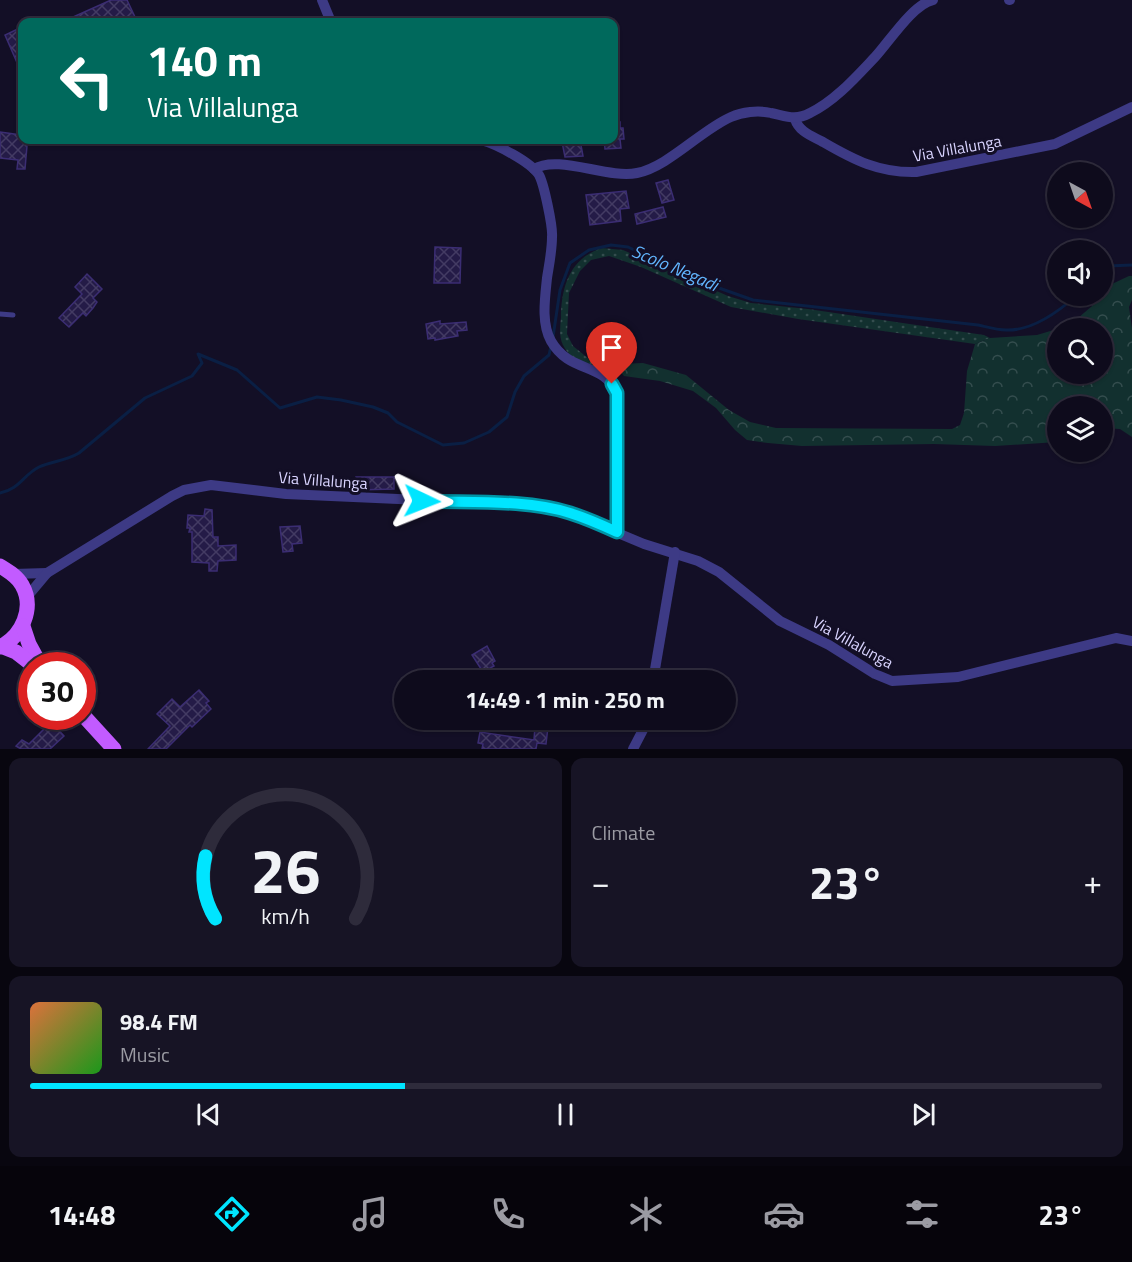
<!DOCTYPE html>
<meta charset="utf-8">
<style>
:root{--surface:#0e0b1c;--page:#171425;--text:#f1f3f6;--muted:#9b9ba3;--line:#2e2b3b;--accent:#00e5ff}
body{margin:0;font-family:"Titillium Web",sans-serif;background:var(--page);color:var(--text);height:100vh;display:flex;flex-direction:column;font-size:22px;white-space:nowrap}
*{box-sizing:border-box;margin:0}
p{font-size:20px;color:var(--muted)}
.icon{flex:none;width:33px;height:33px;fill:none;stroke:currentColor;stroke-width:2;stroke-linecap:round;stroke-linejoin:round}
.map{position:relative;height:749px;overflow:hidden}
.sheet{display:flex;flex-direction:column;gap:9px;padding:9px;background:#08060f;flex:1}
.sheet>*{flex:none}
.top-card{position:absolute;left:18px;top:18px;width:600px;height:126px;border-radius:12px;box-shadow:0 2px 4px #0004,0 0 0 2px var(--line);background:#00695c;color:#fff;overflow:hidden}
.needle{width:39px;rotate:140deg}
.fabs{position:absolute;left:1047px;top:162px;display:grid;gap:12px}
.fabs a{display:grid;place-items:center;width:66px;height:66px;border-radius:50%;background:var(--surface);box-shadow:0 2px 4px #0004,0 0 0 2px var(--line);font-size:30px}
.speed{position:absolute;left:18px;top:652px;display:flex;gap:12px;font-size:30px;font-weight:700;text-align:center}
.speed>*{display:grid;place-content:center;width:78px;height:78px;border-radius:50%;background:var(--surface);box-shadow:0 2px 4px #0004,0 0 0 2px var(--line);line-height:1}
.speed .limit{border:9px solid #d22;background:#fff;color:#111}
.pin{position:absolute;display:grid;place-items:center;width:51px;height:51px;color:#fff;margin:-62px -26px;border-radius:50% 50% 50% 0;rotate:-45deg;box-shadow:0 0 6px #0007}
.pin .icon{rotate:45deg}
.me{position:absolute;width:66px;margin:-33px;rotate:92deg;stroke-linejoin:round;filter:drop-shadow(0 0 4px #0008)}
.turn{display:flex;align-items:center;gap:21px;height:126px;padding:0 30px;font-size:27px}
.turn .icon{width:78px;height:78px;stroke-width:2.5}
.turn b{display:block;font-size:42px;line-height:51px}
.big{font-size:45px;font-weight:700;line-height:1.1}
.sheet .tile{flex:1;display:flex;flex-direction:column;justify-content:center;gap:9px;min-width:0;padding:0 21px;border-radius:12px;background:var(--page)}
.sheet .dial{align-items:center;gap:0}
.dial svg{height:156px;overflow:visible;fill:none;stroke:var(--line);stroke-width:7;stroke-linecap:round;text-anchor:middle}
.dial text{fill:var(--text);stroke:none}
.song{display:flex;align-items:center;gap:18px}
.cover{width:72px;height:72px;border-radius:9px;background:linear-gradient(135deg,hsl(20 70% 55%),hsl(120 70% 35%))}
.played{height:6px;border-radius:3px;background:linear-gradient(90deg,var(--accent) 35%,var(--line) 35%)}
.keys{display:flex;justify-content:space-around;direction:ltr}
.heat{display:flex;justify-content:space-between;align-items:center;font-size:33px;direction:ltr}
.sheet .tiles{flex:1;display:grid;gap:9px;grid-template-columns:1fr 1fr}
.tile:last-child{grid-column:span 2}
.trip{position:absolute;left:394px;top:670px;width:342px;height:60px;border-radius:30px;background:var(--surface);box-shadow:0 2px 4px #0004,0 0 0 2px var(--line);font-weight:700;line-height:60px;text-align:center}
.dock{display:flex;height:96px;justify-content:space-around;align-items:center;background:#06040b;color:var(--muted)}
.dock .icon{width:42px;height:42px}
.dock .active{color:var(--accent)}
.dock b{font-size:27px;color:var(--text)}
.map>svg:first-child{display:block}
.grass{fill:url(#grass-dots)}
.forest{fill:url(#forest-crowns)}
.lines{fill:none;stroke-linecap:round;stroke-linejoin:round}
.stream{stroke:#0a1f44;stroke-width:3}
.building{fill:url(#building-cross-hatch);stroke:#3b2d73;stroke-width:1.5}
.lane{stroke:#3d3a85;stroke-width:5}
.street{stroke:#3d3a85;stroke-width:10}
.primary{stroke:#c25bff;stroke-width:15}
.route-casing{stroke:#0095a6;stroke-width:15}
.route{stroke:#00e5ff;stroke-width:10}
.labels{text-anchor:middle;stroke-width:6;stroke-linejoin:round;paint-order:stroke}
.street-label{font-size:16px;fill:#d9d4ff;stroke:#130f26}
.water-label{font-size:18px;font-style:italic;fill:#62b6ff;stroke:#130f26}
</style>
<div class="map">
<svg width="1132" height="749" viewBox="0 0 1132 749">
<defs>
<pattern id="grass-dots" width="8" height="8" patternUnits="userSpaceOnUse" patternTransform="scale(1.5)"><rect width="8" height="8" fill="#12302f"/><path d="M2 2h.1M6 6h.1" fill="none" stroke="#344d4e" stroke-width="1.8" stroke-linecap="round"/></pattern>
<pattern id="forest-crowns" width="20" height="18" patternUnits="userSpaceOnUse" patternTransform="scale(1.5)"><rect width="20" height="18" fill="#12302f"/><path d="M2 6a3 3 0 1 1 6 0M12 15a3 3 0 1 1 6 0" fill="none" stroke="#344d4e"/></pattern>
<pattern id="building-cross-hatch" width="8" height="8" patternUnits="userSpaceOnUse" patternTransform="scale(1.5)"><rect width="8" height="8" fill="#241b47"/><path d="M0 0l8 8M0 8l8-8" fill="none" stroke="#433b63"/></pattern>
</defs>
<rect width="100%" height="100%" fill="#130f26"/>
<path class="grass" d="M602 248 623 250 728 296 751 303 808 309 984 335 990 338 975 344 798 319 731 307 641 267 609 256 591 260 580 271 569 293 567 334 573 346 589 359 620 364 618 368 619 372C600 371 572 364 563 345 559 337 560 327 561 318 561 287 570 258 602 248Z"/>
<path class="forest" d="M1129 276H1132V300L1129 307 1132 328V437L1120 429 1103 428 1102 406H1058L1057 442 995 446 934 444 802 446 768 443 747 440 735 430 716 408 693 391 660 381 624 376 618 369 620 364 643 363 686 375 729 410 750 422 776 428 952 429 960 425 964 413 967 371 975 344 990 338 1037 335 1057 329 1058 374H1102V328H1059L1077 319 1092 306 1112 284Z"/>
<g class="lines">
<g class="stream">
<path d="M1102 270 1108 266 1132 265"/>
<path d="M553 337 560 290 570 263 589 250 611 245 628 247 702 282 753 300 978 325C987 327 997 330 1006 330 1032 331 1058 312 1076 296"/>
<path d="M0 493C20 489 23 475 39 467 52 461 66 461 79 453L145 398 192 376 202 363 198 354 237 370 280 408 317 397 341 400 373 407 388 413 397 422 443 445 464 443 489 432 507 417 515 392 524 376 549 355 551 346"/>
</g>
</g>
<g class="building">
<path d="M111 0H127L136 19 129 22H62Z"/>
<path d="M22 27V74L5 35Z"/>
<path d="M614 122H620V128H623L624 139H620L621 148 605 149 604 140H614Z"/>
<path d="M0 132 21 135 27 146 25 169H17L18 160 0 158Z"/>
<path d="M580 140 583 156 565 157 562 142Z"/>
<path d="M668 180 674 200 662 203 656 183Z"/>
<path d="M626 191 629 208 620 209 621 221 590 225 586 195Z"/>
<path d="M663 207 666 217 637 224 635 214Z"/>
<path d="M435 247 461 248 460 283H434Z"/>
<path d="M87 274 102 289 93 298 97 302 93 308 86 316 83 313 69 327 59 318 82 294 75 287Z"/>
<path d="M440 321V324L466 322 467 330 457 331 458 336 435 340V338L428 339 426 324Z"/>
<path d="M356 477H394V489L356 490Z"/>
<path d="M205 509 212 510 213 537H218V546L236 545V560L218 561 217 571H209V563L192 562V532H189L190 528H187L188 515 204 516Z"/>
<path d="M300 526 302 543 292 544 293 551 283 552 280 527Z"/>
<path d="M487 646 495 661 492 663 494 666 483 672 472 655Z"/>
<path d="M199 690 209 701 206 703 211 709 192 727 190 725 166 749H148L170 726 157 714 172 699 180 707Z"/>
<path d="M51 722 64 736 50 749H21L16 746 22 740 29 744Z"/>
<path d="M535 726 548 727 546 744 537 743 536 749H482L483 744 478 743 480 732 534 740Z"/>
</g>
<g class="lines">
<path class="lane" d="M0 314 13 315"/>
<g class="street">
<path d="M322 0 331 22"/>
<path d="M1009 0H1010"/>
<path d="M795 119C799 132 812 136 823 142 854 160 879 173 916 172L1055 144 1132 107"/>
<path d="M481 140C496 144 531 162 539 175 544 184 553 227 552 237 552 251 549 265 547 278 545 298 541 323 551 341 570 374 602 361 617 393V532"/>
<path d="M534 169C558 154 607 179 637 173 668 167 701 130 731 117 742 112 758 110 771 113 786 116 795 121 810 113 835 101 856 77 875 57 889 42 913 4 933 0"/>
<path d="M13 574 47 573"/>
<path d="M26 598 47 573 172 496 184 490 211 485 286 494 531 505 570 513 644 544 698 561 719 572 780 621 829 645 875 674 892 681 958 677 1116 638 1132 641"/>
<path d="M653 681 675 552"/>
<path d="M633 749 645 726 646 720"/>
</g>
<g class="primary">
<path d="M0 566C8 571 17 576 22 585 35 608 22 636 0 647"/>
<path d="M23 626 29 644 41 666"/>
<path d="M1 646 16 652 34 666"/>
<path d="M82 714 114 749"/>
</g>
</g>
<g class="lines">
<defs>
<path id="route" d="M422 501C468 503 526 499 570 513 586 518 602 525 617 532V393L612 384"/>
</defs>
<use href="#route" class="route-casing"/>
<use href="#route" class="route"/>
</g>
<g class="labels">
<g class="street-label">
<text transform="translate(957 148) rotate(-10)" y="6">Via Villalunga</text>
<text transform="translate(323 480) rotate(4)" y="6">Via Villalunga</text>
<text transform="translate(853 642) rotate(29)" y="6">Via Villalunga</text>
</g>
<g class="water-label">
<text transform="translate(675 268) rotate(23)" y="6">Scolo Negadi</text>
</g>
</g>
</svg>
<div class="fabs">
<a><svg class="needle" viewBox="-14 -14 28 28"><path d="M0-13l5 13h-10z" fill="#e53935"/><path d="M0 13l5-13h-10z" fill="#9b9ba3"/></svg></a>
<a><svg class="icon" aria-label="sound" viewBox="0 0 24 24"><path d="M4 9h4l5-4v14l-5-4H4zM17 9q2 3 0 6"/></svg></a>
<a><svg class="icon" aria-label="search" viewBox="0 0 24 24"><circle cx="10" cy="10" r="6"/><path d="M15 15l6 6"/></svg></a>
<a><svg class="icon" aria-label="layers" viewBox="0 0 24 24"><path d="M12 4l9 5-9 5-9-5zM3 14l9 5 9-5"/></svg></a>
</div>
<div class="speed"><div class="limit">30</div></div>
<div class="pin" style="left:612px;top:384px;background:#d93025"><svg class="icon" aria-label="arrive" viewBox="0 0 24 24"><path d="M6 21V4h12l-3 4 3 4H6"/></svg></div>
<svg class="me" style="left:422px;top:501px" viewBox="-20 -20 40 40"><path d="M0-17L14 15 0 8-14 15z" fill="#00e5ff" stroke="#fff" stroke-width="4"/></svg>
<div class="trip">14:49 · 1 min · 250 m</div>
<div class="top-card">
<div class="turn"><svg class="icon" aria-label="left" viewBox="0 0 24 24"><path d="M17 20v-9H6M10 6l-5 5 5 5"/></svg><div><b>140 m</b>Via Villalunga</div></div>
</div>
</div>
<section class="sheet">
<div class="tiles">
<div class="tile dial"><svg viewBox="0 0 100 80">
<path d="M14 69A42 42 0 1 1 86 69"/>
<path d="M14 69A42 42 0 0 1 9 37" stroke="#00e5ff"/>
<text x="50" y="56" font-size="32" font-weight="700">26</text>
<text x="50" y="72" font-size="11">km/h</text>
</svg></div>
<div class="tile"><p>Climate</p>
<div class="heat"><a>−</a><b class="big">23°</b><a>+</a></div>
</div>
<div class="tile">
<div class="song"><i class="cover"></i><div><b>98.4 FM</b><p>Music</p></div></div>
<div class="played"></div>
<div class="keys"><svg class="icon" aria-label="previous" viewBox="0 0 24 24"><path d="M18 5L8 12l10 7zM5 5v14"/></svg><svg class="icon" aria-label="pause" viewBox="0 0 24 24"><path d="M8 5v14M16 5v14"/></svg><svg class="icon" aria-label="next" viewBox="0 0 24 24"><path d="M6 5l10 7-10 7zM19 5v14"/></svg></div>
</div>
</div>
</section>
<nav class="dock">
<b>14:48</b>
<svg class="icon active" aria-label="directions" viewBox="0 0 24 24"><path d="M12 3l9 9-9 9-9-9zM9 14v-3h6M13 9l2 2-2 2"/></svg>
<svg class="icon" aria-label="music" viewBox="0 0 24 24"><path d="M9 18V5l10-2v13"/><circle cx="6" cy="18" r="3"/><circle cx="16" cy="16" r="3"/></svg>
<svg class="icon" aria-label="phone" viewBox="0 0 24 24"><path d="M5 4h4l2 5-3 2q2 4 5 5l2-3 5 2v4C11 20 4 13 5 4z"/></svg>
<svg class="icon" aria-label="climate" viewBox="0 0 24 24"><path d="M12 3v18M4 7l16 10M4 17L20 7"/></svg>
<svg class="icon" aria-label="car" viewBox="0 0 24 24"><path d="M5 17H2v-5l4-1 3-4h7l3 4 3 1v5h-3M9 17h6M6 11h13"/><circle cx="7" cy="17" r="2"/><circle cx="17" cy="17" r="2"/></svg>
<svg class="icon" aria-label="filters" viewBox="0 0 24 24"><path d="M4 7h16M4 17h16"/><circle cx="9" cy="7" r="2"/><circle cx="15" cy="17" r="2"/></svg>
<b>23°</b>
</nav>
